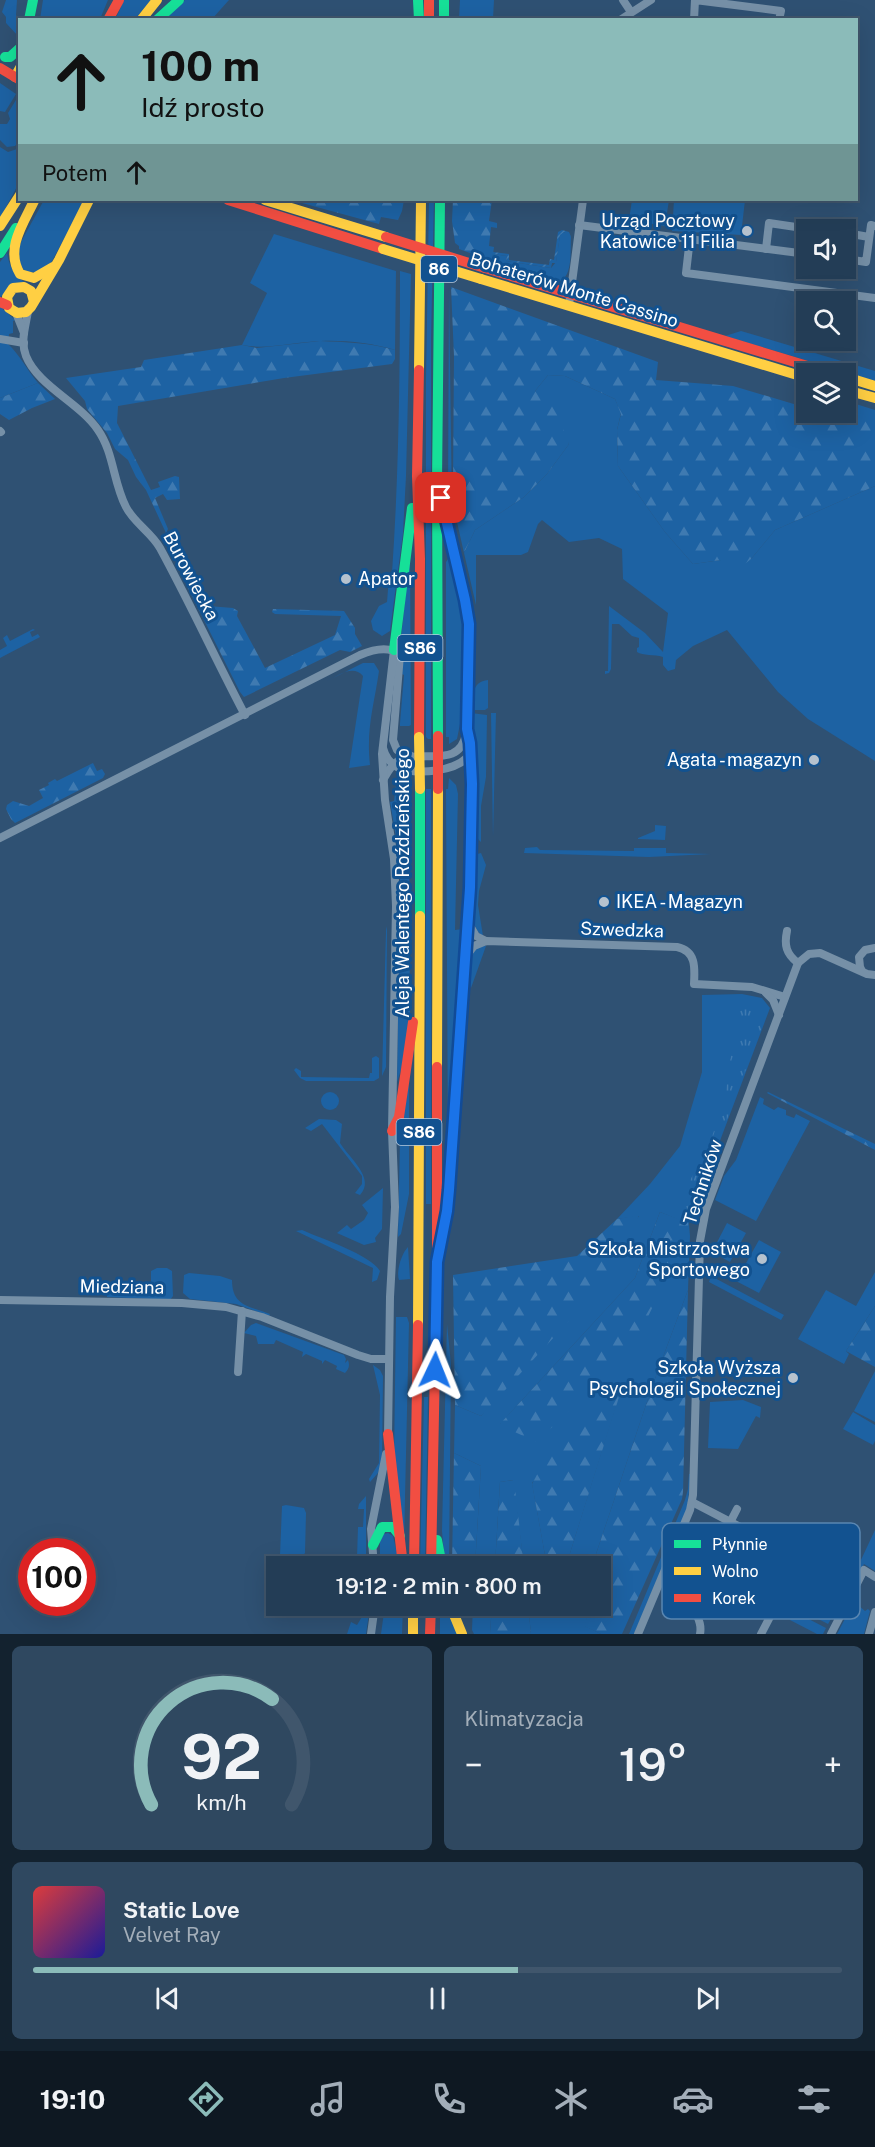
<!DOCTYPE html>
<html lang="pl">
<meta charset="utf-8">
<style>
:root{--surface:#233d56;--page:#2f4860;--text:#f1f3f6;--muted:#a3aeb9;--line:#40566c;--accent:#8bbbb9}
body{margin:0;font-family:"Public Sans",sans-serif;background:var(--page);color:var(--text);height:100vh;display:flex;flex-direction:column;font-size:22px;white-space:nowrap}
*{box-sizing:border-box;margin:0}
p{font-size:20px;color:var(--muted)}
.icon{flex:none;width:33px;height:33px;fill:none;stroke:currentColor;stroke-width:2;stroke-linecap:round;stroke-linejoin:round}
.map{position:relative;height:1634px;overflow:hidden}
.sheet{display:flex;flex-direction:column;gap:12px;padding:12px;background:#13222f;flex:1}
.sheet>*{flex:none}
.top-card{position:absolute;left:18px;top:18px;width:840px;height:183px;border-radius:0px;box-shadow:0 6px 24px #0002,0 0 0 2px var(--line);background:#8bbbb9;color:#111;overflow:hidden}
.buttons{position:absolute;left:796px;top:219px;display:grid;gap:12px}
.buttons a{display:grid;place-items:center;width:60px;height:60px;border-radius:0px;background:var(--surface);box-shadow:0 6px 24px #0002,0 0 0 2px var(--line);font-size:30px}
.speed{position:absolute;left:18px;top:1538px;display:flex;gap:12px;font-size:30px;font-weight:700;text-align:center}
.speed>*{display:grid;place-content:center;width:78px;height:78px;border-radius:50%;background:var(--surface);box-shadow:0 6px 24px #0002,0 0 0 2px var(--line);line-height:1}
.speed .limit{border:9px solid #d22;background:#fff;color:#111}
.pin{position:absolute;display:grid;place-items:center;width:51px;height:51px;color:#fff;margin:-26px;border-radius:12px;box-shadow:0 3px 9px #0006}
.me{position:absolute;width:66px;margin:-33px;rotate:2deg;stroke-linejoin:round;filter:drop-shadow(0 0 4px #0008)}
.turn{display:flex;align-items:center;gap:21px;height:126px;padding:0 24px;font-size:27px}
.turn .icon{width:78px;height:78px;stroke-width:2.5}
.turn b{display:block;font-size:42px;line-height:51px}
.then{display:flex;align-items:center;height:57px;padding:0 24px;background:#0003;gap:12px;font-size:22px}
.big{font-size:45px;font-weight:600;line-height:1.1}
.sheet .widget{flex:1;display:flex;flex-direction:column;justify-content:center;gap:9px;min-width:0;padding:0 21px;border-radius:9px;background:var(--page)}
.sheet .dial{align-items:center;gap:0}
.dial svg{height:156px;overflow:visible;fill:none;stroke:var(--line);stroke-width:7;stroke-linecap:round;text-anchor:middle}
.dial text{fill:var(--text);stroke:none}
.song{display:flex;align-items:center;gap:18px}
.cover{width:72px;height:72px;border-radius:9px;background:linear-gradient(135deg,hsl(0 70% 55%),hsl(240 70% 35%))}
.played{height:6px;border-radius:3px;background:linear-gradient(90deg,var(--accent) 60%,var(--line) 60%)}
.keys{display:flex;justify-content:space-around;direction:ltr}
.heat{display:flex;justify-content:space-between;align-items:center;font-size:33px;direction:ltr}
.sheet .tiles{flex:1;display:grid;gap:12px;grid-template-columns:1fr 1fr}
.widget:last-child{grid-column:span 2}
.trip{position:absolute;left:266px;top:1556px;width:345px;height:60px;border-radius:0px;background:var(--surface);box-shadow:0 6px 24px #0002,0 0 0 2px var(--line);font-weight:600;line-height:60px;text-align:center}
.dock{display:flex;height:96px;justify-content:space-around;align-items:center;background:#0e1822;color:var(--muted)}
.dock .icon{width:42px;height:42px}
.dock .selected{color:var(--accent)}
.dock b{font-size:27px;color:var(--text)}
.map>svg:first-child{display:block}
.grass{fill:#1d62a3;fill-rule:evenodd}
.forest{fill:url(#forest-firs)}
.park{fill:url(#park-tufts)}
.garden{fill:url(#garden-furrows)}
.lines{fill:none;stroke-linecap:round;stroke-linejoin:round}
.street{stroke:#7690a7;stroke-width:8}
.fast{stroke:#16e098;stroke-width:10}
.slow{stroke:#ffcf43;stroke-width:10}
.jam{stroke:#f24e42;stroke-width:10}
.slow-bridge{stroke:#ffcf43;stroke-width:10}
.jam-bridge{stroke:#f24e42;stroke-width:10}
.route-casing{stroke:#114b97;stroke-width:15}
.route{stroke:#1a73e8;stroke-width:10}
.poi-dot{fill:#b6c2ce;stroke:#125290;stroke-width:2}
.labels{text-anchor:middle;stroke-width:6;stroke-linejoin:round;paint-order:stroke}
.shield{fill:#125290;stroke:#b8cbde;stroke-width:1.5}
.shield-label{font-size:16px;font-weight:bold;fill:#fff}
.poi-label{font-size:18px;fill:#fff;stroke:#125290;text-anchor:end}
.street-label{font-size:18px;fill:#fff;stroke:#125290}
.key{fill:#125290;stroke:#5986b1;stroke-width:1.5}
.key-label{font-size:16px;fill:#fff}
</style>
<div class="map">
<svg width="875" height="1634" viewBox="0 0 875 1634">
<defs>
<pattern id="forest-firs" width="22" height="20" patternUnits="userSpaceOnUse" patternTransform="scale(1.5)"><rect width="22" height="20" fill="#1d62a3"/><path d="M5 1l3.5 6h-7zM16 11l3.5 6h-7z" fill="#3f7ab1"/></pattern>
<pattern id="park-tufts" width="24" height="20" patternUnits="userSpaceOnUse" patternTransform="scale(1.5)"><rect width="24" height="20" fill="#1d62a3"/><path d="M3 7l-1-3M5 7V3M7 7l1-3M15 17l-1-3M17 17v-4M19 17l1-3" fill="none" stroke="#3f7ab1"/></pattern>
<pattern id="garden-furrows" width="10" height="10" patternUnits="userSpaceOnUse" patternTransform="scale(1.5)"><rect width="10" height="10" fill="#1d62a3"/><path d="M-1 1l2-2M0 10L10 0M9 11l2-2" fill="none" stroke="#3f7ab1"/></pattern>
</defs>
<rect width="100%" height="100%" fill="#2f5173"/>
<g class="grass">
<path d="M6 0H17L16 15 20 23 18 36 6 23V17L2 12Z"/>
<path d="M43 0H108L100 19H40Z"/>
<path d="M124 0H151L135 19 115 20Z"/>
<path d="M185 0H229L212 19 163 20Z"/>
<path d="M460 0H494L493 19H459Z"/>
<path d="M0 83 16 94 5 112 0 111Z"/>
<path d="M19 95V106L17 118 19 141 15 146 7 147 0 140V124H7L10 119 8 113Z"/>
<path d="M0 147 8 152 20 148 19 183 0 218Z"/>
<path d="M44 200H85L51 263 40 272H25L16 257 21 242Z"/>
<path d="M429 200H434L431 340V739H428L426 737V378Z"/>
<path d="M632 200H669L665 226 629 220Z"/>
<path d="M674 200H745L741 235 672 231Z"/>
<path d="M562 232 569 233 571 237C570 251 574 284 553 282L501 265 492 261 493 254 507 256 506 261 551 268 556 262 560 235Z"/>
<path d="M274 234 396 271 395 350C372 343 344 340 321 341 294 342 268 350 242 345L267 293 250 283Z"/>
<path d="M7 253C9 266 14 274 24 282L0 297V262Z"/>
<path d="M400 271 411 274 406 476 403 533 390 631 382 636 373 630 371 621 379 606 387 602 389 577 392 573C399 472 400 371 400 271Z"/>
<path d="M449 287 452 512C455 539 465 565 470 591L467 592 450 515 448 494Z"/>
<path d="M0 306 15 320 13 321V333L9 334 8 344C20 355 27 370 38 383L0 398Z"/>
<path d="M741 331 875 371V381L725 336Z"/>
<path d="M548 375 565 376 615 399 621 413 617 430 618 466 665 532 693 564 721 560 751 559 775 530 875 486V761L808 719 778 692 727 630 693 646 676 660 675 669 668 671 663 665V657C654 654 643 656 637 652V648L639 647V638L632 636 619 624H612L611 669 609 673 605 674V671H608L609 606 645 633 663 652 668 613 623 579 622 549 599 538 569 542 542 520 538 524 528 552 521 555H476V605L464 553 475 530 524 497 547 474 569 444 535 391Z"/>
<path d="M410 552 411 725 409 726H400V723L404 675 402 674 404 654 400 647Z"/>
<path d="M448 559 462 609 463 696H460V724L457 739 449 744V737H446V562Z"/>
<path d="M33 629 35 630 30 632 32 637 38 634 40 637 0 658V650L7 646 3 638 7 635 10 641Z"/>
<path d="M363 663H374L379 671C374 706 366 728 370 765L349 768 363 676C353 664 338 676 327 681Z"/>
<path d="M488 680V708L485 710H473C473 696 471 682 488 680Z"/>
<path d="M471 713 487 715 486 777 481 806V842L475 836 476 784Z"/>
<path d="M491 713H496L493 837Z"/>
<path d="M449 778 456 785 458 794 455 930 463 929 465 856 467 857 466 880 448 1148 446 789H448Z"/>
<path d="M403 779 409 780 406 782 409 789H411L409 854 410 1016 407 1051 397 1082 400 880 397 842 390 802 394 801 396 785Z"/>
<rect x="426" y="789" width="5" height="415"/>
<path d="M655 825 666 826 665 840 638 839V838L655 831Z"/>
<path d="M537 847 540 850 634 851V848H666V853L711 854 649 857 524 853 525 848Z"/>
<path d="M481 853 486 865 479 891 478 905 483 936C464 926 477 878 475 858L477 854Z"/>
<path d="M387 926 386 1067 382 1076 386 931Z"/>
<path d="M482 946H486L471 988C468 972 465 953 482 946Z"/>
<path d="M742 994 762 998 770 1008 689 1223 690 1236 688 1290 653 1384 592 1566H566L623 1382 532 1483 547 1566H524L513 1480 500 1482 495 1566H475L481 1466 454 1453 455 1405 481 1416 639 1216 617 1219 650 1184 680 1146 702 1072V995ZM660 1212 689 1224 500 1424 635 1278Z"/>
<path d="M376 1056 379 1058V1078L374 1081H306L300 1078 294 1070 296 1068 301 1071V1077L369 1078 370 1073H372V1058Z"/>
<path d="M409 1080V1194L401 1234 398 1237 400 1141Z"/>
<circle cx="330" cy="1101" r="9"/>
<path d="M760 1097 764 1099 763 1104 774 1110 778 1107 786 1110V1115L794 1118 796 1114 810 1121 756 1221 715 1200 724 1176 736 1160Z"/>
<path d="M319 1119 336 1120 342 1124 340 1143C349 1158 376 1178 360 1195L355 1193 362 1184V1176L322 1124 311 1131 305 1128Z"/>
<path d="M383 1188 382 1229 375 1238 376 1242 364 1245 337 1233 347 1225 351 1229 364 1220 368 1213 362 1205Z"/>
<path d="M727 1223 746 1233 730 1262 712 1252Z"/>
<path d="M302 1230C320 1238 371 1255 380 1271L377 1280 372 1282 373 1268 296 1231Z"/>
<path d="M759 1240 781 1252 759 1293 736 1281Z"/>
<path d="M408 1247 410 1279 399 1280C396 1272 401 1254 408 1247Z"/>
<path d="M157 1268H167L172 1271 173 1296 170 1300 107 1297V1286L151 1285V1271Z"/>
<path d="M875 1272V1306L846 1351 849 1354 844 1364 798 1339 826 1290 856 1306Z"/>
<path d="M189 1273 220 1276 232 1280C232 1306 249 1306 270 1314L269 1316 236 1304 190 1299 183 1293 184 1275Z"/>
<path d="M711 1276 784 1315 781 1320 709 1282Z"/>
<path d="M396 1317H407L409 1323 404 1542 394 1458Z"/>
<path d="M256 1323 344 1355 346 1359 345 1363 348 1360C350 1365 349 1369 345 1373L336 1369 337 1366 325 1360 322 1364V1361L306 1354 302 1357 303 1352 276 1340 274 1344H258L256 1336 244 1333 251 1325Z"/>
<path d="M447 1324 451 1364 449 1566H445L442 1531Z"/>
<path d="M373 1365 380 1370 383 1376 382 1463 378 1473 370 1482 369 1479 379 1463 380 1395Z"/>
<path d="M875 1371V1422L854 1411Z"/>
<path d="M424 1397H428L425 1566H420Z"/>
<path d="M743 1400 761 1407 760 1418 756 1416 738 1449 708 1448 710 1402Z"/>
<path d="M853 1412 875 1425V1441L873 1445 843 1429Z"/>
<path d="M689 1474H691L687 1509 634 1634H629L685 1500 688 1489Z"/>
<path d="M366 1496V1562C362 1563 359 1561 357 1557L358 1527H363L364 1509H358L359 1504Z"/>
<path d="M286 1505 304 1508 306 1513 305 1553C299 1561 293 1562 283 1560L280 1555 282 1506Z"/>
<path d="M875 1530V1571L864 1564 850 1590C838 1589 831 1579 818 1581L800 1596 786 1619 781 1616 797 1582 792 1579 815 1539 860 1562Z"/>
<path d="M388 1533 393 1536 400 1566H380V1540L384 1534Z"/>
<path d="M824 1583 846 1594 828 1624 797 1608C804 1598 812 1587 824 1583Z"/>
<path d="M385 1605H403L402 1634H381Z"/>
<path d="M440 1605H447L458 1634H440Z"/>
<path d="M473 1605H492L490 1634H474L472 1630Z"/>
<path d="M528 1605H579V1607L588 1614 585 1626 601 1634H531Z"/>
<path d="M858 1605 865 1611 868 1609 870 1611 864 1634H837L848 1613 853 1615Z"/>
<path d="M368 1607H370L366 1634H347L351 1622 357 1625Z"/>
<path d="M795 1612 826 1628 823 1634H817L790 1620Z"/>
</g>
<g class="forest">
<path d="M291 200H404L402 211 398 220 381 217 379 224Z"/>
<path d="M453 200H492L489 221 497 223V228L491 227 489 246 494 247 492 261 459 249V246L455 243 452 221Z"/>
<path d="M451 287 658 362 656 380 733 386 807 408V412H846V401L875 410V486L775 530 751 559 736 571 721 560 693 564 665 532 618 466 617 430 621 414 615 399 565 376 548 375 535 391 555 407 569 444 547 474 524 497 475 530 464 553 455 513 453 485 454 356Z"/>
<path d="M320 341C345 342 371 343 395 350V359L392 364 284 378 118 406 117 423 151 490 160 487 158 482 175 476 179 477 180 499 167 500 163 494 155 498 168 529 166 533 146 490 136 477 128 460 115 449 107 433 87 409 85 401 66 378 141 367 144 360 242 345 257 348Z"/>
<path d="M38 383 55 399 32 408 9 420 0 414V398Z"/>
<path d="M195 585 204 588V600L208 606 233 608 238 611 237 616 265 668 335 635 341 616 275 614 272 612 273 609 344 611 355 628V634L362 646 350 652 340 650 244 697 240 692 188 588Z"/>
<path d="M93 763 97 771 102 769 105 774 103 778 15 823 11 819 6 809 7 805 13 801 29 806 43 798 39 790 49 785 48 783 55 779 57 781Z"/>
<path d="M768 1092 875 1144V1150L767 1093Z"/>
<path d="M660 1212 689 1223 677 1256 633 1348 537 1442 499 1425 635 1278Z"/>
<path d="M639 1215 619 1267 481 1416 455 1405 453 1275 577 1256 617 1219Z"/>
<path d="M688 1290 683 1492 682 1499 622 1634H601L584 1626 588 1614 579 1607V1605H600V1566H592L653 1384Z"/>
<path d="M875 1306V1367L846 1351Z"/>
<path d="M624 1381 566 1566H547L532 1484 545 1460Z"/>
<path d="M454 1453 481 1466 475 1566H452Z"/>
<path d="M514 1480 524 1566H495L500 1482Z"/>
<path d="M492 1605H528L531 1634H490Z"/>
</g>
<path class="park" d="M741 999 755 1001 758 1004 762 1027 692 1212 686 1217 677 1212 676 1197 683 1194 711 1140 725 1097 732 1048 736 1039Z"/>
<path class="garden" d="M562 230 569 232 571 237 564 232 560 235 556 263H552L551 268 506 261 507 256 493 254V252L509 254V260L549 265 550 259 554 260 558 232Z"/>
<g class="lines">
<g class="street">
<path d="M623 0 631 12"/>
<path d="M620 20 651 0"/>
<path d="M694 20 695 0 781 11 779 20"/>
<path d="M579 225 807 254"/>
<path d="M846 233 869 237"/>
<path d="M690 238 686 273 875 298"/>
<path d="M766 249 769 223 816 230"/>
<path d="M846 259 866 262 871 225 875 226"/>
<path d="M569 305 583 200"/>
<path d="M28 311C26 325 20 341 26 356 38 386 80 403 98 430 114 453 113 482 126 507 134 523 151 532 160 548 190 603 216 660 245 715"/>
<path d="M16 313 24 333"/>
<path d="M0 339 24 343"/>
<path d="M0 431 1 432"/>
<path d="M383 748C385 756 390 763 397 767 413 776 461 772 470 753"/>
<path d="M383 780C387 773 391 765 398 761 422 748 459 770 466 734"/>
<path d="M0 838 360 655C372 650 389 645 400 655L393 740 397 750 411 756"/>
<path d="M469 924 476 936 486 941"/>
<path d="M787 931C784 945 786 954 798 963"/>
<path d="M466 956 474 946 486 941 677 947C696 951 695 967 694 984L752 987 785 997"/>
<path d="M862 971 860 967 859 957 865 950 875 948"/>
<path d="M766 993 773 1000 779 1015"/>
<path d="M452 1150 470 888 472 784 470 743 467 729 470 672"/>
<path d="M0 1300 182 1303 226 1307 262 1317 358 1355 371 1359H389"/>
<path d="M238 1372 242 1311"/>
<path d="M388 1436 390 1297 395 1207 392 1131 396 906 394 859 385 800 382 754 394 650"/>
<path d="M692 1502 746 1530"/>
<path d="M374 1566 371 1529 386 1454"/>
<path d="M371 1634 375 1605"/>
<path d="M638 1634 690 1510 693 1495 700 1241 706 1209 798 963 809 954 820 953 867 974 875 975"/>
<path d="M700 1634C703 1619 691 1611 692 1596L737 1509"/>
<path d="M761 1634 805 1550 806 1540"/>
<path d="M831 1634 864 1570 875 1577"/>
<path d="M869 1634 875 1612"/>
</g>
<g class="fast">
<path d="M418 0 419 20"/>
<path d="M444 0V20"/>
<path d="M29 20 33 0"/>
<path d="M157 20 179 0"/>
<path d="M5 57H10L20 48"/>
<path d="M0 253 16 228"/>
<path d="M443 507 469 624 470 672"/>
<path d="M394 650 412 508"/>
<path d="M438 736 437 482 440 200"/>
<path d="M420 916V789"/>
<path d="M437 1540 442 1566"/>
<path d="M373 1545 382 1527H393L400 1536"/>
</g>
<g class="slow">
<path d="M141 20 157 0"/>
<path d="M15 77 20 68"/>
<path d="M265 200 386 237"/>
<path d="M34 201C23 224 5 249 20 274L34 278 53 267"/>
<path d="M0 226 20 195"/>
<path d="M481 279 807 378"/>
<path d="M34 302 31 291 24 287 13 288 7 297 9 308 17 313 26 312 31 307 59 260 89 200"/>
<path d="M419 370 421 200"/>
<path d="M846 377 875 386"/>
<path d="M846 390 875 398"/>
<path d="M437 1067 438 789"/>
<path d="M443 1234 448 1211 452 1150"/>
<path d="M418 1325 420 916"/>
<path d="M413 1605V1634"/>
<path d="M450 1605 462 1634"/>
</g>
<g class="jam">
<path d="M429 0V20"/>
<path d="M108 20 119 0"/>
<path d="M0 68 20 80"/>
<path d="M228 200 383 249"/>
<path d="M485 268 834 374"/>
<path d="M0 302 7 305"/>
<path d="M419 370 417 476 420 559 419 737"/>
<path d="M392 1131 399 1117 413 1022"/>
<path d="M388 1434 403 1566"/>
<path d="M414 1566 418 1325"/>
<path d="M431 1566 437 1262V1067"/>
<path d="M430 1634 431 1605"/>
</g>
<g class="slow-bridge">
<path d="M383 249 481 279"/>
<path d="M419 737 420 789"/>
</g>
<g class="jam-bridge">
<path d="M386 237 485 268"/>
<path d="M438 736V789"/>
</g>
</g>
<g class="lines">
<defs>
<path id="route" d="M435 1370 437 1262 447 1211 449 1190 470 888 472 784 470 743 467 729 469 624 465 600 441 498"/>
</defs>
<use href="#route" class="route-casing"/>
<use href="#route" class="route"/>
</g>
<g class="poi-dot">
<circle cx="747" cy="231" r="6"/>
<circle cx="346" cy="579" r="6"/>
<circle cx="814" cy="760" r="6"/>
<circle cx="604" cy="902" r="6"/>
<circle cx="762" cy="1259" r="6"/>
<circle cx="793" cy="1378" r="6"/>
</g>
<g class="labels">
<g class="shield">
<rect x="421" y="256" width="36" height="26" rx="4.5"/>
<rect x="397.5" y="635" width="45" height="26" rx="4.5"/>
<rect x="396.5" y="1119" width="45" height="26" rx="4.5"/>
</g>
<g class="shield-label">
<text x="439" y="275">86</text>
<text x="420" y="654">S86</text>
<text x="419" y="1138">S86</text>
</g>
<g class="poi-label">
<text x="735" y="227">Urząd Pocztowy<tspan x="735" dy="21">Katowice 11 Filia</tspan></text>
<text x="358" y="585" text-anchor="start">Apator</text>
<text x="802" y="766">Agata - magazyn</text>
<text x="616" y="908" text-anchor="start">IKEA - Magazyn</text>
<text x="750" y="1255">Szkoła Mistrzostwa<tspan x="750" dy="21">Sportowego</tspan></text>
<text x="781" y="1374">Szkoła Wyższa<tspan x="781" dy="21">Psychologii Społecznej</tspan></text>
</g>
<g class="street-label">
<text transform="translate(574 290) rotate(17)" y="6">Bohaterów Monte Cassino</text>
<text transform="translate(191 576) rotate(62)" y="6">Burowiecka</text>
<text transform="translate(403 883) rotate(-90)" y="6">Aleja Walentego Roździeńskiego</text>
<text transform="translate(622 930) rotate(2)" y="6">Szwedzka</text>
<text transform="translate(703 1182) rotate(-72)" y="6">Techników</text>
<text transform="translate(122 1287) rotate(1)" y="6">Miedziana</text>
</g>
</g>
<rect x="662" y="1523" width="198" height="96" rx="9" class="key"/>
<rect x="674" y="1540" width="27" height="8" fill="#16e098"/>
<rect x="674" y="1567" width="27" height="8" fill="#ffcf43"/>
<rect x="674" y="1594" width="27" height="8" fill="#f24e42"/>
<g class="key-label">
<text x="712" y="1550">Płynnie</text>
<text x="712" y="1577">Wolno</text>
<text x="712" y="1604">Korek</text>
</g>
</svg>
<div class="buttons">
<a><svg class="icon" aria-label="sound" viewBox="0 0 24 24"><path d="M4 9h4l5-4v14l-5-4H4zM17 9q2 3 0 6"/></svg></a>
<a><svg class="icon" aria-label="search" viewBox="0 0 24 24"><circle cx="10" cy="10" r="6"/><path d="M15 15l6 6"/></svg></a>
<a><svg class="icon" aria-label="layers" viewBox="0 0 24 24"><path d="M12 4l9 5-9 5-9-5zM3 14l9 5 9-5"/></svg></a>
</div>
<div class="speed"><div class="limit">100</div></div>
<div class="pin" style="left:441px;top:498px;background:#d93025"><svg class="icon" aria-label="arrive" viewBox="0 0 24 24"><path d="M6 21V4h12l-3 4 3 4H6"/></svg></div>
<svg class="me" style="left:435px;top:1370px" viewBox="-20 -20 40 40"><path d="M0-17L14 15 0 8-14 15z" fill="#1a73e8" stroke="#fff" stroke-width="4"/></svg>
<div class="trip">19:12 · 2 min · 800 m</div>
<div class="top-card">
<div class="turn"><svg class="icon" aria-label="ahead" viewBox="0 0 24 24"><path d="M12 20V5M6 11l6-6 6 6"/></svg><div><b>100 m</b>Idź prosto</div></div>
<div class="then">Potem<svg class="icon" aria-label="ahead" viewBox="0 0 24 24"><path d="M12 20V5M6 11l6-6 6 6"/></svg></div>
</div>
</div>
<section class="sheet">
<div class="tiles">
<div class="widget dial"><svg viewBox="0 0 100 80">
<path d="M14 69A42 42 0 1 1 86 69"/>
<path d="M14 69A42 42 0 0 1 76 15" stroke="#8bbbb9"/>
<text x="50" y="56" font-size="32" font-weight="700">92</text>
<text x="50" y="72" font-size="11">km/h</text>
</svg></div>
<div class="widget"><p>Klimatyzacja</p>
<div class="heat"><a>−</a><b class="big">19°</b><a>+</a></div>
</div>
<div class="widget">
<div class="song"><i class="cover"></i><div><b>Static Love</b><p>Velvet Ray</p></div></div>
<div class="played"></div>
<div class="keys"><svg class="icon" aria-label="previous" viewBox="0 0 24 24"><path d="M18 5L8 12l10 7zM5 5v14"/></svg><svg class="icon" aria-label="pause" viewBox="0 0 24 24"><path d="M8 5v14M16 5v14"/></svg><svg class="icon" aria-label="next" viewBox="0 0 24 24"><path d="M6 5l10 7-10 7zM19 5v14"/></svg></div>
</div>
</div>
</section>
<nav class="dock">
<b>19:10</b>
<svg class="icon selected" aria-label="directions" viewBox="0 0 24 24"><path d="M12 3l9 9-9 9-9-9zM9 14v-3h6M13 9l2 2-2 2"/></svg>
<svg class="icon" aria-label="music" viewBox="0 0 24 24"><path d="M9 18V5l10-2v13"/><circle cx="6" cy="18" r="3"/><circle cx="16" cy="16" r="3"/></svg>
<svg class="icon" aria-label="phone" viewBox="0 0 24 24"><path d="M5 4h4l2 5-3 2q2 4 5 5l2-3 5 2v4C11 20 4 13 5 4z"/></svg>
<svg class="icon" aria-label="climate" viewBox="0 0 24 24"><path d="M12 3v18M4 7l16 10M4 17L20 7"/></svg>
<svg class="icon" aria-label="car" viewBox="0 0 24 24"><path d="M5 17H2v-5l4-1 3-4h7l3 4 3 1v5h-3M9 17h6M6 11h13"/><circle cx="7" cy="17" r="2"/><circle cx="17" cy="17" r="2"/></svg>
<svg class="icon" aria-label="filters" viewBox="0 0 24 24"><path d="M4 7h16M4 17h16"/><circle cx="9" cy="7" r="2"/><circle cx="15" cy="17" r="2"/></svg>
</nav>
